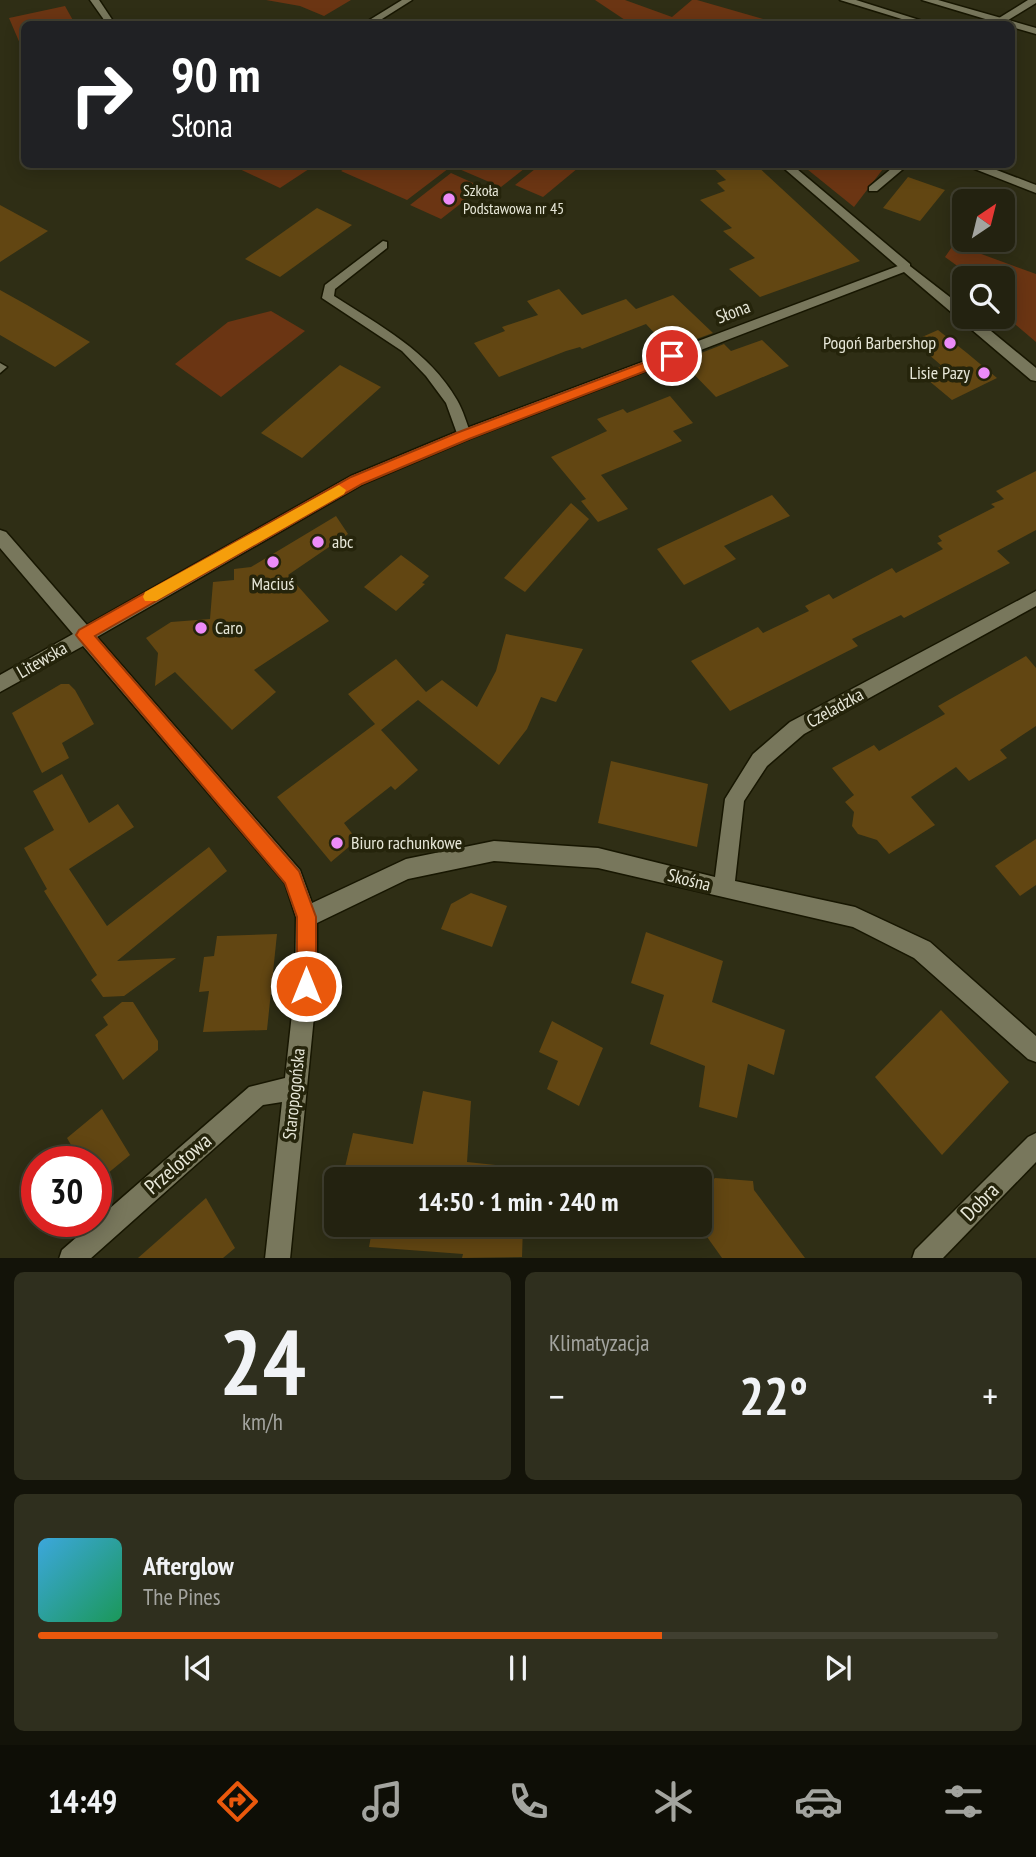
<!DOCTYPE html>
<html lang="pl">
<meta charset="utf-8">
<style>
:root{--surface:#232210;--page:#2f2f1e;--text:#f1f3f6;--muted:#a3a49f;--line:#403f30;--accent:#ea580c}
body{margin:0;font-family:"PT Sans Narrow",sans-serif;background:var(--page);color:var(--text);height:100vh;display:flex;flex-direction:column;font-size:26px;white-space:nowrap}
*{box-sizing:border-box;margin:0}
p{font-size:23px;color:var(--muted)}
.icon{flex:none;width:38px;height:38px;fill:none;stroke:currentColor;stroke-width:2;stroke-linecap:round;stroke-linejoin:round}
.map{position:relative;height:1258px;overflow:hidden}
.panel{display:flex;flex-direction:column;gap:14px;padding:14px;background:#131309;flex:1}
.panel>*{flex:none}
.guide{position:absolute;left:21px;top:21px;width:994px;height:147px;border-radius:10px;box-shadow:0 4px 18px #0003,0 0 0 2px var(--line);background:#202124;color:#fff;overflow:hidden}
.needle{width:46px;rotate:35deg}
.fabs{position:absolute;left:952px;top:189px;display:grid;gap:14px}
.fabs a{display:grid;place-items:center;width:63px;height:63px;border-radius:10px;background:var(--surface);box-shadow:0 4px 18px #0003,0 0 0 2px var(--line);font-size:35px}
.speed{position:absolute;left:21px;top:1146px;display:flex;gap:14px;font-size:35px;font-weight:700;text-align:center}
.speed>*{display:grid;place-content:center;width:91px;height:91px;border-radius:50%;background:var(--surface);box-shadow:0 4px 18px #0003,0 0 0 2px var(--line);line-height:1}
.speed .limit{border:10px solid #d22;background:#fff;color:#111}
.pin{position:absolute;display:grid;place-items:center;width:60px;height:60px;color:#fff;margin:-30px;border:4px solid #fff;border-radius:50%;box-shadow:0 2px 7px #0007}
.me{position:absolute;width:77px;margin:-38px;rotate:0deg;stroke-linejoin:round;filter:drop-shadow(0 0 5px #0008)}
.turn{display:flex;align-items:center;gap:24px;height:147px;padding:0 35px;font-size:32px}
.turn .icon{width:91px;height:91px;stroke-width:2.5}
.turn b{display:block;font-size:49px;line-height:60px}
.big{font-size:52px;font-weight:700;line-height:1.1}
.panel .widget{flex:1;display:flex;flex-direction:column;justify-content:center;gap:10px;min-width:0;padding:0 24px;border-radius:10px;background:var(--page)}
.panel .dial{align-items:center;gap:0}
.dial b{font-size:91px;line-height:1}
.song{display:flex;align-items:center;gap:21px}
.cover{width:84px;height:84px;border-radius:10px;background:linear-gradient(135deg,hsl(200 70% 55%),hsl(150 70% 35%))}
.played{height:7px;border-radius:4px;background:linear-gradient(90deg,var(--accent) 65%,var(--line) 65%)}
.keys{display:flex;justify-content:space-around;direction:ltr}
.heat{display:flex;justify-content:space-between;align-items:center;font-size:38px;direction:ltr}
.panel .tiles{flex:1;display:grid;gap:14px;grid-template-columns:1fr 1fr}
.widget:last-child{grid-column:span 2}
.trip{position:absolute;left:324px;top:1167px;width:388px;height:70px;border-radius:10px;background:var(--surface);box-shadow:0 4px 18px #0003,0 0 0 2px var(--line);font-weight:700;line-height:70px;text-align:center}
.menu{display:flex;height:112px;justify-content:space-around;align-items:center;background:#0e0e06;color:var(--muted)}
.menu .icon{width:49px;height:49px}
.menu .current{color:var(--accent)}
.menu b{font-size:32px;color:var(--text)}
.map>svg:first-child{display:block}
.green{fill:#6b3513}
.building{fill:#624612}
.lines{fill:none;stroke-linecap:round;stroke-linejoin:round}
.service-casing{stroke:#171601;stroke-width:3}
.minor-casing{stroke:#171601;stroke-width:3}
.service{fill:#78775c;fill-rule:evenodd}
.minor{fill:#78775c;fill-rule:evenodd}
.route{fill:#ea580c;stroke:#983908;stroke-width:2}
.slow{fill:#f59e0b}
.poi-dot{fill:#ed8cf9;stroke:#25240b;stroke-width:2.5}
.labels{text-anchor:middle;stroke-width:7;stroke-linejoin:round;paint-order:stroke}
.far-poi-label{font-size:16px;fill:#e7e7d8;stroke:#25240b;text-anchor:start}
.street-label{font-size:18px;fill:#e7e7d8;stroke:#25240b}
.poi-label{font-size:18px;fill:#e7e7d8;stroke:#25240b;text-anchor:start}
.near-street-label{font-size:21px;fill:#e7e7d8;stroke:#25240b}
</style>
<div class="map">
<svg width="1036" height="1259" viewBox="0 0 1036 1259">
<rect width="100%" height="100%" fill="#2f2e15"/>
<g class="green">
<path d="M266 0H351L324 16 300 6Z"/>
<path d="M595 0H625L672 17 692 0H697L780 24H631Z"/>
<path d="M65 6 75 24H24V53L9 18Z"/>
<path d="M465 164H529V165L501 187 459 169Z"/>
<path d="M231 165 315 164V165L280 188Z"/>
<path d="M350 165V164L453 165 407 200 341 171Z"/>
<path d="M540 165H568L578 168 543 197 515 185Z"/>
<path d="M802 165H886L854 207Z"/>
<path d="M451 173 482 187 441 219 410 205Z"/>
<path d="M954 244 1036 274V342L1003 314V278H974L945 257Z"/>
<path d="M271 311 305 331 221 397 175 364 228 322Z"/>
</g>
<g class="building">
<path d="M709 164H755L860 261 760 297 729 269 755 258 723 231 732 228 700 200 725 191 717 183 726 180Z"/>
<path d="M908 177 945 190 920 221 883 208Z"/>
<path d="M0 205 48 231 0 262Z"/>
<path d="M317 208 352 225 280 277 245 259Z"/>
<path d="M559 289 582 315 626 299 636 309 673 295 713 333 669 349 646 324 582 349 580 347 566 351 499 377 474 343 505 331 502 327 538 315 527 301Z"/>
<path d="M0 290 27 305 90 342 55 367 0 335Z"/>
<path d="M938 330 967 353 997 378 952 400 922 375 942 366 913 341Z"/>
<path d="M762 340 789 366 716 397 681 361 724 344 731 351Z"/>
<path d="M340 365 381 387 302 458 261 433Z"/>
<path d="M670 396 693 423 673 431 682 441 601 475 628 509 598 522 581 501 586 499 551 457 607 431 597 419 623 409 627 413Z"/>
<path d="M1036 471V530L997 551 1010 563 904 618 901 615 852 639 858 646 730 711 691 661 758 627 763 633 809 611 805 606 829 594 833 599 892 568 896 573 943 549 937 543 942 541 938 536 995 507 991 504 1004 499 996 491Z"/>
<path d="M772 495 790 516 724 546 736 559 684 585 657 549Z"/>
<path d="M571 503 589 519 525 592 504 578Z"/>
<path d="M336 516 348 534 288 575 329 621 254 670 276 692 232 730 175 672 155 686 158 653 146 638 171 622 210 619 213 582 234 580V569L251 567Z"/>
<path d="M401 555 429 576 422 583 425 584 396 611 364 587Z"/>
<path d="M506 634 583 649 556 702 541 697 527 729 499 765 418 700 381 730 418 770 395 790 391 786 344 823 357 840 331 862 277 797 375 724 348 694 396 659 426 692 442 680 477 707 496 671Z"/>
<path d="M1026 656 1036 668V726L1000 750 1007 758 969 781 956 767 911 797 935 825 889 854 877 840 858 834 852 826 854 812 845 802 854 795 832 768 874 745 879 751 945 714 938 706Z"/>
<path d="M61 684H69L75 690 94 724 62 743 69 758 42 773 12 713Z"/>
<path d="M611 761 708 784 697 847 598 823Z"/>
<path d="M62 774 89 823 118 804 134 827 69 869 107 926 209 847 227 871 117 961 176 958 124 996 103 997 91 980 97 975 44 891 47 889 24 848 54 830 33 791Z"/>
<path d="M1036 839V885L1020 896 995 866Z"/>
<path d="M471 893 507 906 492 947 441 929 451 904Z"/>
<path d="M646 932 723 961 712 1002 785 1030 774 1075 748 1064 737 1118 699 1107 705 1066 650 1044 664 995 631 983Z"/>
<path d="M277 934 267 1030 203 1032 209 991 199 992 204 957 214 956 217 936Z"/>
<path d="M122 1002H133L158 1041V1050L123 1080 95 1035 108 1025 103 1017Z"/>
<path d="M941 1010 1009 1082 942 1155 875 1077Z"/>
<path d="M552 1021 603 1048 579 1106 547 1089 558 1061 539 1052Z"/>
<path d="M423 1091 471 1101 467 1162 525 1168V1180H342L353 1133 413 1144Z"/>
<path d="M102 1109 130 1155 96 1183V1162H81L67 1138Z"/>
<path d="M715 1178 753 1181 754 1190 805 1258H722L700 1227V1192Z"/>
<path d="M206 1198 235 1248 223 1258H138Z"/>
<path d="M373 1225H523L522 1257 462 1258 463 1254 369 1247Z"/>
</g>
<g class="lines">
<defs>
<g id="service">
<path d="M90 0H99L115 24H107Z"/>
<path d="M402 0H412L374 24H363Z"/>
<path d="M1028 0H1036V3L1005 22H999V18Z"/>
<path d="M779 164H791L910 264V270H902Z"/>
<path d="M897 164H909L877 191H869V187Z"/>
<path d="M383 241 387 242V248L335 289 334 296C380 326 429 351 457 400 463 410 467 424 471 435L469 439H459L446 403 426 376 402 351 322 298 325 285Z"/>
<path d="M0 363 7 367 0 373Z"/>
</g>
<g id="minor">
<path d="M840 0H856L932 24H918Z"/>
<path d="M922 0H938L1036 28V34L1012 27V24H1002Z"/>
<path d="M962 164H981L1036 185V193Z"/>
<path d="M906 263 964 308V317H974L1036 368V381L1031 380 904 272 469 439 363 484 97 637 300 870 312 903 406 859 494 841 598 848 715 877 725 799 753 754 790 722 1036 591V606L804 734 767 766 744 801 735 881 855 907 930 942 1036 1036V1062L1028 1059 914 958 853 927 598 868 494 861 408 879 317 923V986L290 1259H265L282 1102 263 1105 90 1259H59L62 1250 249 1087 285 1078 295 986 296 917 285 883 83 646 0 692V675L73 634 0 548V530L6 532 87 625 351 476 459 431Z"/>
<path d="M1036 1133V1162L942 1259H912L915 1250 1028 1137Z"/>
</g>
</defs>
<use href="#service" class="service-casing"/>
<use href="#minor" class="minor-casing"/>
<use href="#service" class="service"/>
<use href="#minor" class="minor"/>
</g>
<path class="route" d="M672 352 677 353V359L469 439 362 484 95 636 299 871 316 917V986L313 993 306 996 299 993 297 986V917L285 883 79 639 76 635 79 630 351 477 459 432Z"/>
<path class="slow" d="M339 485 346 490 344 494 156 601H145L143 597 145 592Z"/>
<g class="poi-dot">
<circle cx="449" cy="199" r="7"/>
<circle cx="950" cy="343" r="7"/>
<circle cx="984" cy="373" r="7"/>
<circle cx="318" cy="542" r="7"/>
<circle cx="273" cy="562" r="7"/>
<circle cx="201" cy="628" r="7"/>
<circle cx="337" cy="843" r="7"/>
</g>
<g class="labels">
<g class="far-poi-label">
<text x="463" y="196">Szkoła<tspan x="463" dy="18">Podstawowa nr 45</tspan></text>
</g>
<g class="street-label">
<text transform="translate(733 312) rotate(-21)" y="6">Słona</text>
<text transform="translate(42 660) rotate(-30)" y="6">Litewska</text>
<text transform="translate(835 708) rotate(-29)" y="6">Czeladzka</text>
<text transform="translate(689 880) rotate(14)" y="6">Skośna</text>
<text transform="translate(294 1094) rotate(-84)" y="6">Staropogońska</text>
</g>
<g class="poi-label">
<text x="936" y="349" text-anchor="end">Pogoń Barbershop</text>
<text x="970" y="379" text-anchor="end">Lisie Pazy</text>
<text x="332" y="548">abc</text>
<text x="273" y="590" text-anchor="middle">Maciuś</text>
<text x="215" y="634">Caro</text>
<text x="351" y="849">Biuro rachunkowe</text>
</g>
<g class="near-street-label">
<text transform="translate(178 1164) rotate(-41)" y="7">Przelotowa</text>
<text transform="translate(980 1202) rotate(-45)" y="7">Dobra</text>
</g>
</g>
</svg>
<div class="fabs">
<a><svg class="needle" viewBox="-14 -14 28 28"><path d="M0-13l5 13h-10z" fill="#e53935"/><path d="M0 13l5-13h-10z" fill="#a3a49f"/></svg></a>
<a><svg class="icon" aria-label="search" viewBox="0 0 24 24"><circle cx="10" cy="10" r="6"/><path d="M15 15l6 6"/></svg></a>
</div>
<div class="speed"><div class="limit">30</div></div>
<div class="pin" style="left:672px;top:356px;background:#d93025"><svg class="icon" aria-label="arrive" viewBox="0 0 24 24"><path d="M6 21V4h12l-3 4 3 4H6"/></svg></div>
<svg class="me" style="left:306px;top:986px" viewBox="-20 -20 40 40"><circle r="17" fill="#ea580c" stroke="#fff" stroke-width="3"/><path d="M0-11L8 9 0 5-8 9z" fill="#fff"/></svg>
<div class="trip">14:50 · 1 min · 240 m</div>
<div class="guide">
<div class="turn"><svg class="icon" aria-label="right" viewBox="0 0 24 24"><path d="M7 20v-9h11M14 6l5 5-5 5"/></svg><div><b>90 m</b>Słona</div></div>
</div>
</div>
<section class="panel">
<div class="tiles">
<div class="widget dial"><b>24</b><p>km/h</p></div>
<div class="widget"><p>Klimatyzacja</p>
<div class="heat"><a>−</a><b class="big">22°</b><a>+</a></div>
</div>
<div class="widget">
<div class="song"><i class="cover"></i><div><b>Afterglow</b><p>The Pines</p></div></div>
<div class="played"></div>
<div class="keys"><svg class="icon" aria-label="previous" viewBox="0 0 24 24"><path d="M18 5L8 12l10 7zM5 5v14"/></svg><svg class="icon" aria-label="pause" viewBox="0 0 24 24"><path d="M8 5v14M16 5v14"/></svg><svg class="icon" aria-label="next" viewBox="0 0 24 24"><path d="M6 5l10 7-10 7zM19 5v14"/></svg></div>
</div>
</div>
</section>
<nav class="menu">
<b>14:49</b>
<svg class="icon current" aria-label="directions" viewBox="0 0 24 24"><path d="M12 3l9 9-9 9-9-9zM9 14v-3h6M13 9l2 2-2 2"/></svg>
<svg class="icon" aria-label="music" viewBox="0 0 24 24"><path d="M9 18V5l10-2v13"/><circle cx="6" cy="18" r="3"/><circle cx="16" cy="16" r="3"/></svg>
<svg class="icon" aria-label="phone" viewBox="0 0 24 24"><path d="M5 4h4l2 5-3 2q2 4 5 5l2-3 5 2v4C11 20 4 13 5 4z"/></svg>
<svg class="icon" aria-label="climate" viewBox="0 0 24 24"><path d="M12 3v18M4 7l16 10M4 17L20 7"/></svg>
<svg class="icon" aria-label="car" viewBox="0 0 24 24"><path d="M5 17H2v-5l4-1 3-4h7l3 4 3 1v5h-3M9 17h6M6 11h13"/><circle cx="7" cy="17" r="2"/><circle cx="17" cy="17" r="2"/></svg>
<svg class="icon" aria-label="filters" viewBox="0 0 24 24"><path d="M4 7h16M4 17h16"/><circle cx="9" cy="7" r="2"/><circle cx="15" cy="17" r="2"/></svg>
</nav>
